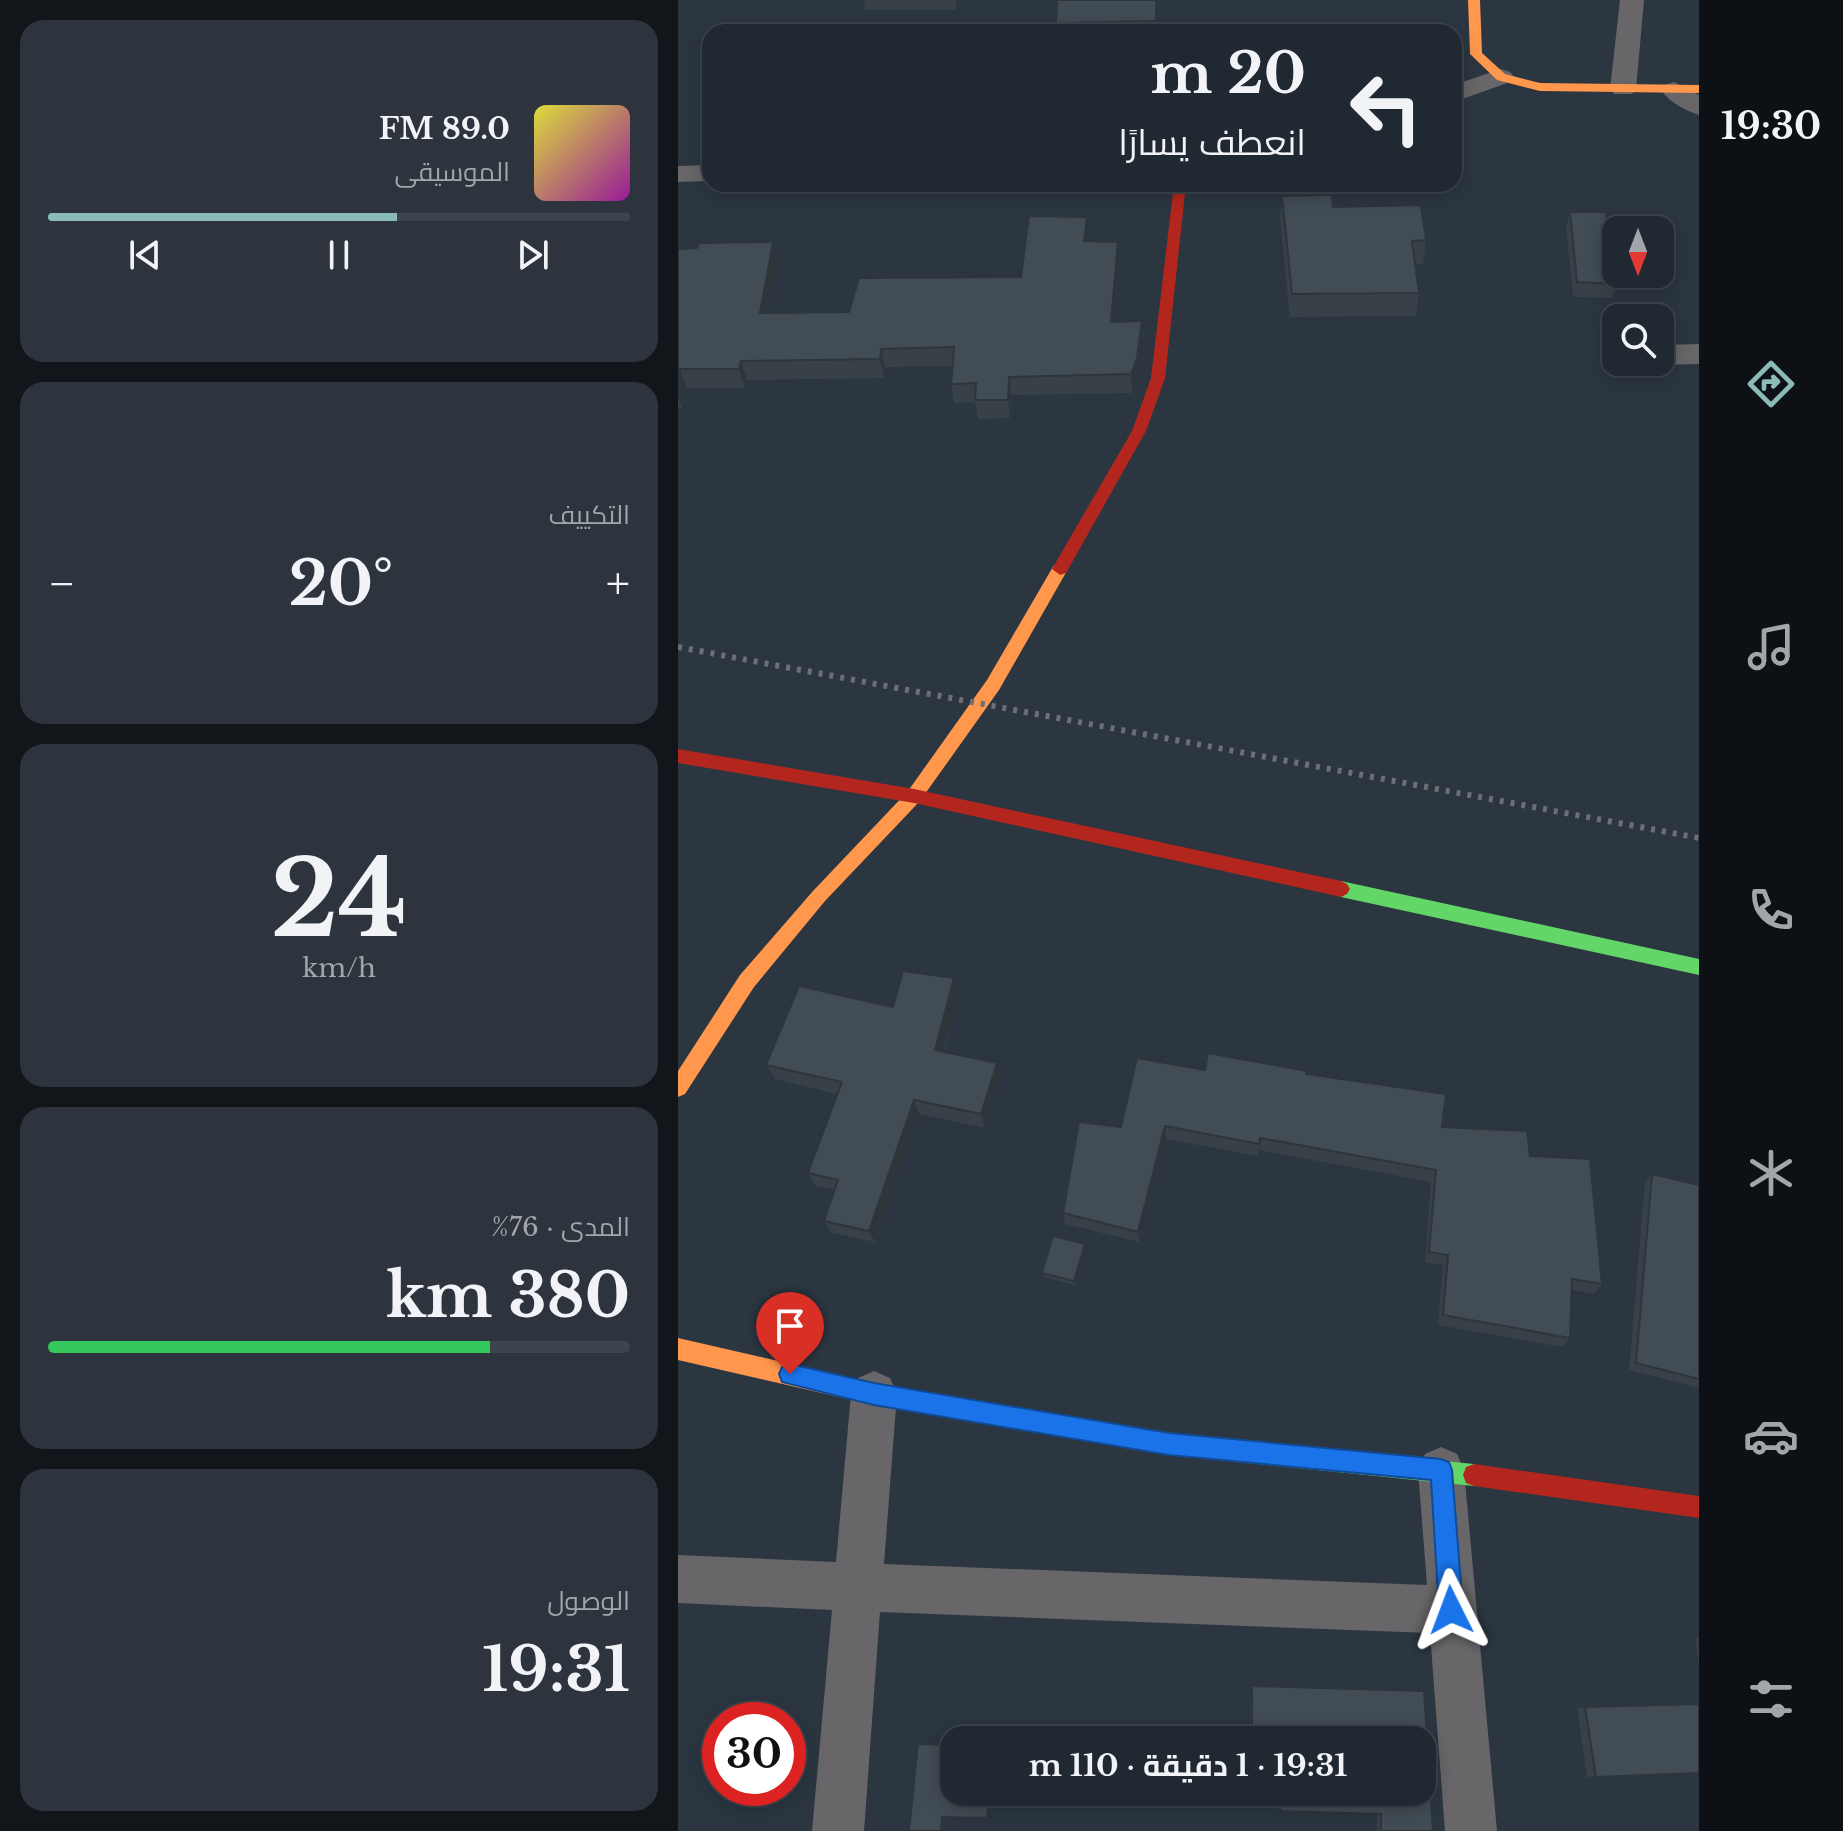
<!DOCTYPE html>
<html lang="ar">
<meta charset="utf-8">
<style>
:root{--surface:#202831;--page:#2d343d;--text:#f1f3f6;--muted:#a2a6ab;--line:#3d444d;--accent:#8bbbb9}
body{margin:0;font-family:"Libre Baskerville",Cairo,serif;background:var(--page);color:var(--text);direction:rtl;height:100vh;display:flex;flex-direction:column;font-size:30px;white-space:nowrap}
*{box-sizing:border-box;margin:0}
p{font-size:26px;color:var(--muted)}
.icon{flex:none;width:44px;height:44px;fill:none;stroke:currentColor;stroke-width:2;stroke-linecap:round;stroke-linejoin:round}
.map{position:relative;flex:1;overflow:hidden;direction:ltr}
.details{display:flex;flex-direction:column;gap:20px;padding:20px;background:#12161b;width:678px}
.details>*{flex:none}
.guide{position:absolute;left:24px;top:24px;width:760px;height:168px;border-radius:24px;box-shadow:0 4px 20px #0003,0 0 0 2px var(--line);direction:rtl;background:#202831;color:var(--text);overflow:hidden}
.needle{width:52px;rotate:180deg}
.fabs{position:absolute;left:924px;top:216px;display:grid;gap:16px}
.fabs a{display:grid;place-items:center;width:72px;height:72px;border-radius:16px;background:var(--surface);box-shadow:0 4px 20px #0003,0 0 0 2px var(--line);font-size:40px}
.speed{position:absolute;left:24px;top:1702px;display:flex;gap:16px;font-size:40px;font-weight:700;text-align:center}
.speed>*{display:grid;place-content:center;width:104px;height:104px;border-radius:50%;background:var(--surface);box-shadow:0 4px 20px #0003,0 0 0 2px var(--line);line-height:1}
.speed .limit{border:12px solid #d22;background:#fff;color:#111}
.pin{position:absolute;display:grid;place-items:center;width:68px;height:68px;color:#fff;margin:-82px -34px;border-radius:50% 50% 50% 0;rotate:-45deg;box-shadow:0 0 8px #0007}
.pin .icon{rotate:45deg}
.me{position:absolute;width:88px;margin:-44px;rotate:357deg;stroke-linejoin:round;filter:drop-shadow(0 0 6px #0008)}
.turn{display:flex;align-items:center;gap:28px;height:168px;padding:0 24px;font-size:36px}
.turn .icon{width:104px;height:104px;stroke-width:2.5}
.turn b{display:block;font-size:56px;line-height:68px}
.big{font-size:60px;font-weight:700;line-height:1.1}
.details .tile{flex:1;display:flex;flex-direction:column;justify-content:center;gap:12px;min-width:0;padding:0 28px;border-radius:24px;background:var(--page)}
.details .dial{align-items:center;gap:0}
.dial b{font-size:104px;line-height:1}
.song{display:flex;align-items:center;gap:24px}
.cover{width:96px;height:96px;border-radius:12px;background:linear-gradient(135deg,hsl(60 70% 55%),hsl(300 70% 35%))}
.played{height:8px;border-radius:4px;background:linear-gradient(90deg,var(--accent) 60%,var(--line) 60%)}
.keys{display:flex;justify-content:space-around;direction:ltr}
.heat{display:flex;justify-content:space-between;align-items:center;font-size:44px;direction:ltr}
.charge{height:12px;border-radius:6px;background:linear-gradient(90deg,#34c759 76%,var(--line) 0)}
.trip{position:absolute;left:262px;top:1726px;width:496px;height:80px;border-radius:24px;background:var(--surface);box-shadow:0 4px 20px #0003,0 0 0 2px var(--line);font-weight:700;line-height:80px;text-align:center;direction:rtl}
main{display:flex;flex:1;min-height:0}
.dock{display:flex;flex-direction:column;width:144px;justify-content:space-around;align-items:center;background:#0d1014;color:var(--muted)}
.dock .icon{width:56px;height:56px}
.dock .current{color:var(--accent)}
.dock b{font-size:36px;color:var(--text)}
.map>svg:first-child{display:block}
.lines{fill:none;stroke-linecap:round;stroke-linejoin:round}
.street{fill:#686668;fill-rule:evenodd}
.fast{fill:#63d668;fill-rule:evenodd}
.slow{fill:#ff974d;fill-rule:evenodd}
.jam{fill:#b3261e;fill-rule:evenodd}
.rail{stroke:#6c6f73;stroke-width:6;stroke-dasharray:4 7;stroke-linecap:butt}
.wall{fill:#394148}
.shaded-wall{fill:#2e353b}
.building{fill:#424c54;stroke:#2e353b;stroke-width:2}
.route{fill:#1a73e8;stroke:#114b97;stroke-width:2}
</style>
<main>
<nav class="dock">
<b>19:30</b>
<svg class="icon current" aria-label="directions" viewBox="0 0 24 24"><path d="M12 3l9 9-9 9-9-9zM9 14v-3h6M13 9l2 2-2 2"/></svg>
<svg class="icon" aria-label="music" viewBox="0 0 24 24"><path d="M9 18V5l10-2v13"/><circle cx="6" cy="18" r="3"/><circle cx="16" cy="16" r="3"/></svg>
<svg class="icon" aria-label="phone" viewBox="0 0 24 24"><path d="M5 4h4l2 5-3 2q2 4 5 5l2-3 5 2v4C11 20 4 13 5 4z"/></svg>
<svg class="icon" aria-label="climate" viewBox="0 0 24 24"><path d="M12 3v18M4 7l16 10M4 17L20 7"/></svg>
<svg class="icon" aria-label="car" viewBox="0 0 24 24"><path d="M5 17H2v-5l4-1 3-4h7l3 4 3 1v5h-3M9 17h6M6 11h13"/><circle cx="7" cy="17" r="2"/><circle cx="17" cy="17" r="2"/></svg>
<svg class="icon" aria-label="filters" viewBox="0 0 24 24"><path d="M4 7h16M4 17h16"/><circle cx="9" cy="7" r="2"/><circle cx="15" cy="17" r="2"/></svg>
</nav>
<div class="map">
<svg width="1021" height="1831" viewBox="0 0 1021 1831">
<rect width="100%" height="100%" fill="#2b3641"/>
<g class="lines">
<g class="street">
<path d="M942 0H966L958 89 954 94H936L932 89Z"/>
<path d="M823 69 832 72 836 77 832 82 776 102V85Z"/>
<path d="M996 82 1021 95V115C1008 111 991 102 983 90L987 85Z"/>
<path d="M32 165V181L0 182V166Z"/>
<path d="M1021 344V364L982 365 971 362H982V345Z"/>
<path d="M196 1371 212 1378 219 1394 206 1564 749 1585 740 1470 747 1454 763 1447 779 1454 786 1470 819 1831H767L752 1633 202 1612 186 1831H134L154 1610 0 1603V1555L158 1562 173 1394 180 1378Z"/>
</g>
<g class="fast">
<path d="M663 881 1021 959V975L663 897 657 894 654 889 657 884Z"/>
<path d="M370 1412 491 1433 796 1464 804 1467 807 1475 804 1483 796 1486 491 1455 370 1434 362 1431 359 1423 362 1415Z"/>
</g>
<g class="slow">
<path d="M790 0H802L804 53 827 74 862 83 1021 85V93L862 91 819 80 792 54Z"/>
<path d="M382 563 390 569 321 690 242 801 147 901 76 987 7 1094 0 1097V1071L62 975 135 891 230 791 309 680 376 565Z"/>
<path d="M0 1338 196 1383 370 1412 378 1415 381 1423 378 1431 370 1434 196 1405 0 1360Z"/>
</g>
<g class="jam">
<path d="M496 184H508L487 378 468 431 388 573 382 575 374 569 454 431 473 378Z"/>
<path d="M0 749 236 789 663 881 669 884 672 889 669 894 663 897 236 803 0 763Z"/>
<path d="M796 1464 1021 1496V1518L796 1486 788 1483 785 1475 788 1467Z"/>
</g>
<path class="rail" d="M0 647 1021 838"/>
</g>
<g class="wall">
<path d="M186 0H279L277 10H187Z"/>
<path d="M478 0 479 32H379L378 23Z"/>
<path d="M604 196 655 207 748 240 745 264H737L741 293 738 316 612 317 602 219Z"/>
<path d="M892 212 939 284 935 298 895 297 888 227Z"/>
<path d="M409 217V241L441 261 436 322 464 340 460 377 454 393 333 395 332 418 300 419 297 402 276 403 273 384 274 366 207 367 206 378 69 380 67 388H8L4 408H0V249L95 242 100 261 91 313 171 312 343 277Z"/>
<path d="M281 993 266 1052 319 1063 323 1077 307 1128 241 1114 197 1242 154 1233 146 1221 157 1190 138 1186 130 1173 160 1094 97 1079 88 1065 215 1007Z"/>
<path d="M527 1070 628 1074 764 1127 852 1156 924 1284 916 1294 894 1290 892 1338 884 1347 760 1325 765 1265 747 1262 753 1182 581 1150 580 1156 488 1139 461 1242 387 1224 385 1213 443 1127Z"/>
<path d="M974 1174 1021 1185V1388L951 1370 967 1183Z"/>
<path d="M407 1244 408 1249 397 1285 365 1277 364 1273Z"/>
<path d="M1021 1637V1664L1017 1638Z"/>
<path d="M574 1686 746 1691 755 1831H699V1813L600 1810V1792H744V1740H572L573 1688Z"/>
<path d="M907 1707 1021 1773 909 1777 899 1708Z"/>
</g>
<g class="shaded-wall">
<path d="M409 217 410 237 407 260 406 241Z"/>
<path d="M95 242 100 261 87 332 82 313Z"/>
<path d="M440 242 441 261 434 341 433 322Z"/>
<path d="M464 321V340L460 377 454 393 453 374Z"/>
<path d="M203 349 207 367 206 378 202 359Z"/>
<path d="M63 361 69 380 67 388 61 369Z"/>
<path d="M2 369 8 388 4 408 0 398V376Z"/>
<path d="M331 377 333 395 332 418 330 400Z"/>
<path d="M276 978 281 993 262 1064 257 1050Z"/>
<path d="M319 1063 323 1077 307 1128 303 1114Z"/>
<path d="M236 1100 241 1114 197 1242 191 1231Z"/>
<path d="M487 1126 488 1139 461 1242 460 1232Z"/>
<path d="M407 1244 408 1249 397 1285 396 1281Z"/>
<path d="M311 1792H314L312 1818H309Z"/>
<path d="M268 1816 267 1831H263L264 1817Z"/>
</g>
<g class="building">
<path d="M379 0H478V21L378 23Z"/>
<path d="M654 195 655 207 743 205 748 240 734 241 741 293 614 294 604 196Z"/>
<path d="M892 212H928L939 284 899 282Z"/>
<path d="M351 216 409 217 406 241 440 242 433 322 464 321 459 358 453 374 331 377 330 400H297L298 383 273 384 276 347 203 349 202 359 63 361 61 369H2L0 376V249L19 248 21 243 95 242 82 313 171 312 181 278 343 277Z"/>
<path d="M225 971 276 978 257 1050 319 1063 303 1114 236 1100 191 1231 146 1221 160 1180 130 1173 164 1082 88 1065 121 986 215 1007Z"/>
<path d="M530 1053 629 1071 628 1074 768 1094 764 1127 849 1131 852 1156 912 1159 924 1284 894 1279 892 1338 765 1315 770 1255 751 1252 758 1170 582 1138 581 1144 487 1126 460 1232 385 1213 401 1122 443 1127 459 1058 527 1070Z"/>
<path d="M974 1174 1021 1185V1379L958 1363Z"/>
<path d="M375 1236 407 1244 396 1281 364 1273Z"/>
<path d="M574 1686 746 1691 755 1831H703V1814L602 1811V1792H744V1740H574Z"/>
<path d="M1021 1704V1773L918 1777 907 1707Z"/>
<path d="M240 1744 276 1745V1792H311L309 1818 264 1817 263 1831H231Z"/>
</g>
<path class="route" d="M112 1364 196 1383 491 1433 763 1459 771 1462 774 1470 785 1610 781 1618 773 1621 765 1618 761 1610 753 1480 491 1455 196 1405 104 1382 101 1374 104 1367Z"/>
</svg>
<div class="fabs">
<a><svg class="needle" viewBox="-14 -14 28 28"><path d="M0-13l5 13h-10z" fill="#e53935"/><path d="M0 13l5-13h-10z" fill="#a2a6ab"/></svg></a>
<a><svg class="icon" aria-label="search" viewBox="0 0 24 24"><circle cx="10" cy="10" r="6"/><path d="M15 15l6 6"/></svg></a>
</div>
<div class="speed"><div class="limit">30</div></div>
<div class="pin" style="left:112px;top:1374px;background:#d93025"><svg class="icon" aria-label="arrive" viewBox="0 0 24 24"><path d="M6 21V4h12l-3 4 3 4H6"/></svg></div>
<svg class="me" style="left:773px;top:1610px" viewBox="-20 -20 40 40"><path d="M0-17L14 15 0 8-14 15z" fill="#1a73e8" stroke="#fff" stroke-width="4"/></svg>
<div class="trip">19:31 · 1 دقيقة · 110 m</div>
<div class="guide">
<div class="turn"><svg class="icon" aria-label="left" viewBox="0 0 24 24"><path d="M17 20v-9H6M10 6l-5 5 5 5"/></svg><div><b>20 m</b>انعطف يسارًا</div></div>
</div>
</div>
<section class="details">
<div class="tile">
<div class="song"><i class="cover"></i><div><b>89.0 FM</b><p>الموسيقى</p></div></div>
<div class="played"></div>
<div class="keys"><svg class="icon" aria-label="previous" viewBox="0 0 24 24"><path d="M18 5L8 12l10 7zM5 5v14"/></svg><svg class="icon" aria-label="pause" viewBox="0 0 24 24"><path d="M8 5v14M16 5v14"/></svg><svg class="icon" aria-label="next" viewBox="0 0 24 24"><path d="M6 5l10 7-10 7zM19 5v14"/></svg></div>
</div>
<div class="tile"><p>التكييف</p>
<div class="heat"><a>−</a><b class="big">20°</b><a>+</a></div>
</div>
<div class="tile dial"><b>24</b><p>km/h</p></div>
<div class="tile"><p>المدى · 76%</p><b class="big">380 km</b><div class="charge"></div></div>
<div class="tile"><p>الوصول</p><b class="big">19:31</b></div>
</section>
</main>
